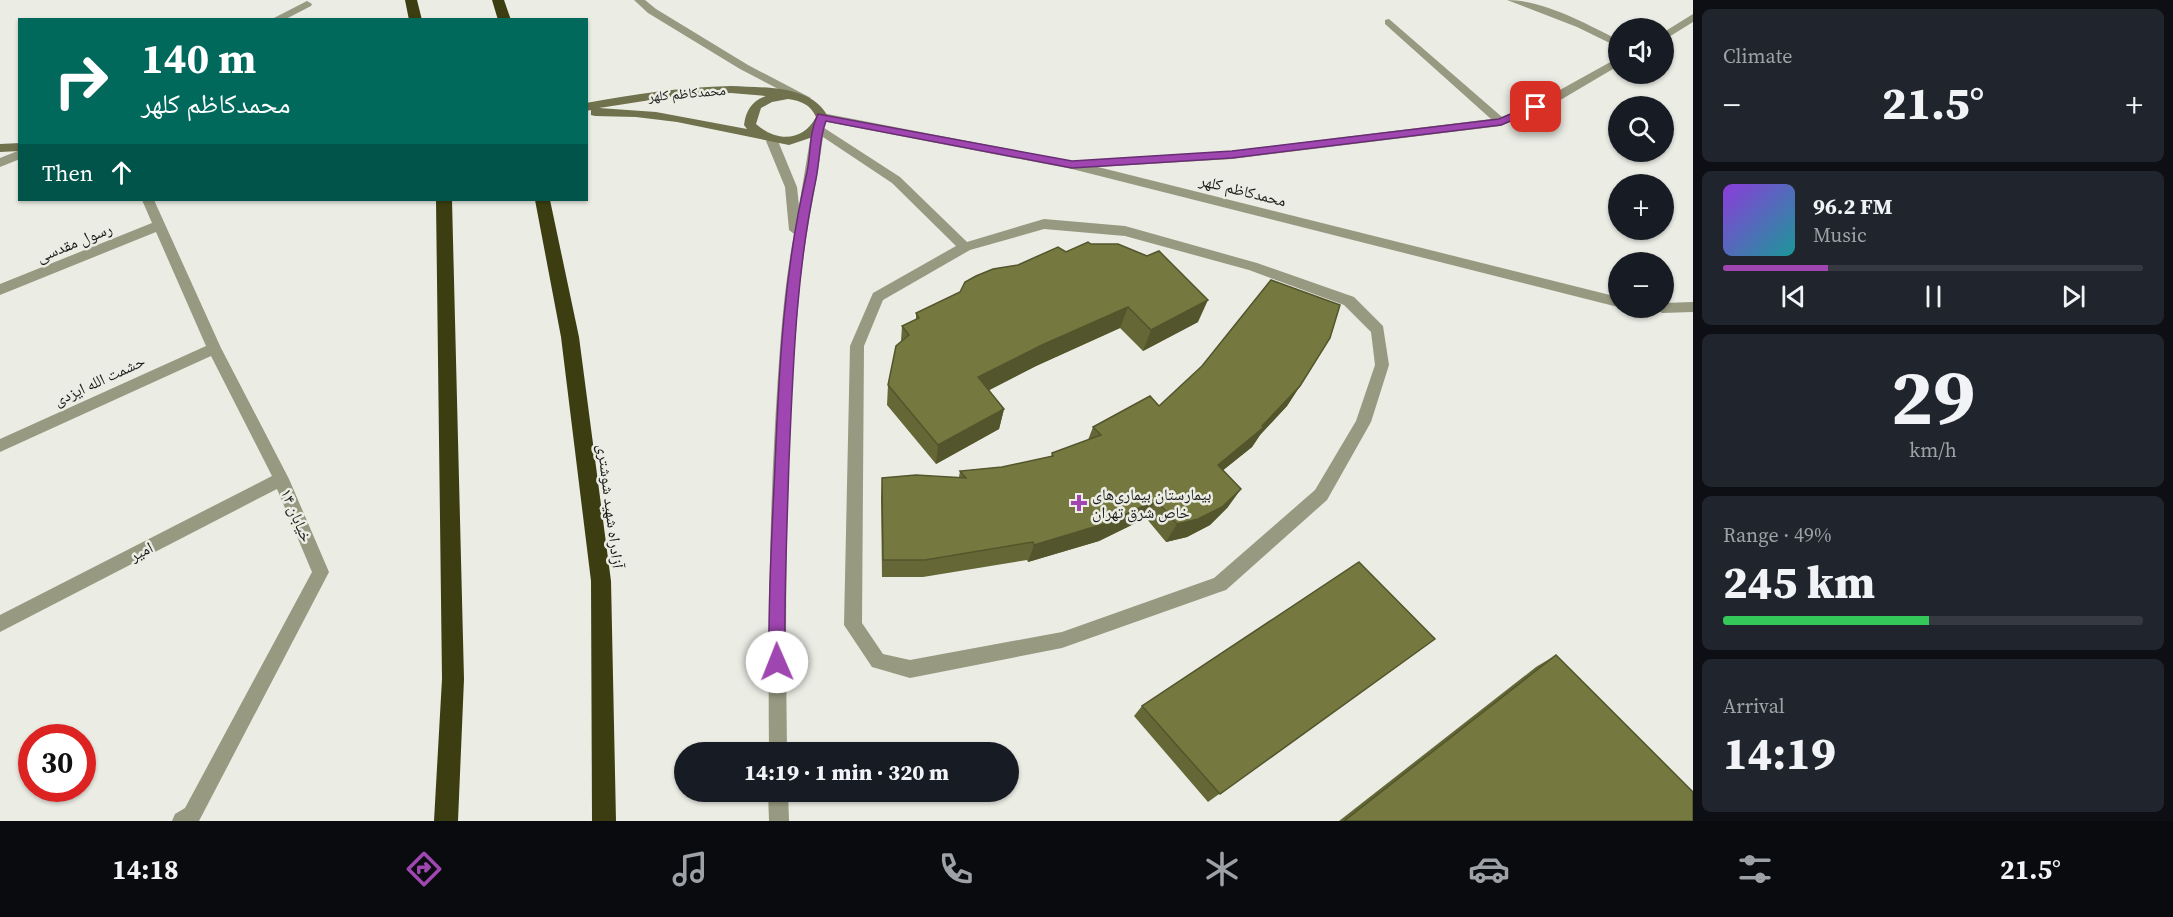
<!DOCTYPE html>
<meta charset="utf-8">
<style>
:root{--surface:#171b24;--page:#20242c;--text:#f1f3f6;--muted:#9ea1a6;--line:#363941;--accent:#a046b1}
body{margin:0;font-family:"Source Serif 4","Noto Naskh Arabic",serif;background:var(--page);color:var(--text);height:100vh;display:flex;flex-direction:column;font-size:22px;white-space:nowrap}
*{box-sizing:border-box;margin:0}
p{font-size:20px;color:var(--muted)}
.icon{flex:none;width:33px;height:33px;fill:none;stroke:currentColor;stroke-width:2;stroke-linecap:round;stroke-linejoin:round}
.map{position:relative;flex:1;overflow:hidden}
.side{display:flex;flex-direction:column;gap:9px;padding:9px;background:#0d0f14;width:480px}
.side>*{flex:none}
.banner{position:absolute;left:18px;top:18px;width:570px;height:183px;border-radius:0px;box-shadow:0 2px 4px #0004;background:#00695c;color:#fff;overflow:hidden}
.tools{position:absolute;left:1608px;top:18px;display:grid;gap:12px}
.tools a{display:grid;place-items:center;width:66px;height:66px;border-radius:50%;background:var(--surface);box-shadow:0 2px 4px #0004;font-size:30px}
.speed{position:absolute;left:18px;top:724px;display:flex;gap:12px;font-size:30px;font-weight:700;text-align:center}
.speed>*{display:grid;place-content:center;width:78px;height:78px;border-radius:50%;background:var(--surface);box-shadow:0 2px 4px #0004;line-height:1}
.speed .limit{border:9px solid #d22;background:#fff;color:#111}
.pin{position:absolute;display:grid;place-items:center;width:51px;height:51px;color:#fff;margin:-26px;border-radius:12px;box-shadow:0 3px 9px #0006}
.me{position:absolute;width:66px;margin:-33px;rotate:359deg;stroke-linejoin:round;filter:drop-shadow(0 0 4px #0008)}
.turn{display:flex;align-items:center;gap:21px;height:126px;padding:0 24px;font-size:27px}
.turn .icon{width:78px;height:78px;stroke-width:2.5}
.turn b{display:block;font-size:42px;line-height:51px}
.then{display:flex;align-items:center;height:57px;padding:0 24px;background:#0003;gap:12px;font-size:22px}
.big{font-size:45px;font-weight:800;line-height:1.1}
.side .widget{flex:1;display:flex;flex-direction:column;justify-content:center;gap:9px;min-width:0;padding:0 21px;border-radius:9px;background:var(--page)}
.side .dial{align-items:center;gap:0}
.dial b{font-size:78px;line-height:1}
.song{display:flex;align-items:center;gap:18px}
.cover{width:72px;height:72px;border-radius:9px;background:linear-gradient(135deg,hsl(270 70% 55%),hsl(180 70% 35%))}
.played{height:6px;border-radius:3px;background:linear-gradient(90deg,var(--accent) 25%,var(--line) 25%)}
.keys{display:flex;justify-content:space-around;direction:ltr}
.heat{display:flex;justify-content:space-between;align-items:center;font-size:33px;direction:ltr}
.charge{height:9px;border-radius:4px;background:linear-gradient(90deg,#34c759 49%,var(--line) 0)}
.trip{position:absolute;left:674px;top:742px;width:345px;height:60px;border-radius:30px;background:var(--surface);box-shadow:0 2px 4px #0004;font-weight:800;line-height:60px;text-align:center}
.tabs{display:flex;height:96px;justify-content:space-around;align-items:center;background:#090b0e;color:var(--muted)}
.tabs .icon{width:42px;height:42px}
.tabs .current{color:var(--accent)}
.tabs b{font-size:27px;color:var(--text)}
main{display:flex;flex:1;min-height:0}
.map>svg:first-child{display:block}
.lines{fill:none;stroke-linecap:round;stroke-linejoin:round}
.lane{fill:#979980;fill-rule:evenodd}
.street{fill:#979980;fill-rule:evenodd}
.secondary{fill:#6f724d;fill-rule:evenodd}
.highway{fill:#3c3e11;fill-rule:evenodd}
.wall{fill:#656836}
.shaded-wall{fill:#53552c}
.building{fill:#76793f;stroke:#53552c;stroke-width:1.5}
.route{fill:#a046b1;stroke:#682e73;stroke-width:1.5}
.poi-dot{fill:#a046b1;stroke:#ebece4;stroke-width:2}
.labels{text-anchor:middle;stroke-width:5;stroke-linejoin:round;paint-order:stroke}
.far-street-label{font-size:14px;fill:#191917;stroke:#ebece4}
.street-label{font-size:16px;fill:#191917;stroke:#ebece4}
.poi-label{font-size:16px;fill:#191917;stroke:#ebece4;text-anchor:start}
</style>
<main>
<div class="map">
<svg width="1693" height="821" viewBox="0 0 1693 821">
<rect width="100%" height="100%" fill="#ebece4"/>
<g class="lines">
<path class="lane" d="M818 124 900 177 967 242 1044 219 1125 226 1257 263 1354 297 1383 326 1389 365 1371 422 1327 500 1226 590 1220 592 1062 648 910 678 872 667 844 625 850 346 873 293 956 246 892 183 814 131V125ZM1044 229 1125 236 1249 270 1344 305 1371 332 1375 365 1356 421 1315 490 1214 578 1062 632 910 660 883 654 862 623 864 346 883 300 970 250Z"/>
<g class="street">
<path d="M634 0H645L656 9 748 65 811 98 805 102 801 101 740 69 648 13Z"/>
<path d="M1507 0C1543 0 1587 24 1618 40V47L1577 27Z"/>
<path d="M307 1 312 4 311 6 284 20H270Z"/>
<path d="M1693 14V22L1664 40V32Z"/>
<path d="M1389 19 1502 117 1549 96 1614 60 1618 59V66L1557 102 1501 126 1232 159 1098 167 1618 297V307L1072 169 822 121 816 117 822 113 1081 163 1087 160 1232 151 1491 119 1385 24V20Z"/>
<path d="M818 124 824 128C818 181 805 232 800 285 785 441 785 597 787 753H769C768 644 769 534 775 425 779 361 782 297 794 234L789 230 785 187 766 141 772 137 778 141 797 187 799 206 812 128Z"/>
<path d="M20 150V159L0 167V158Z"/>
<path d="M142 200H154L221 348 289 479 329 572 199 821H172L175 814 185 808 312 572 277 489 0 632V615L272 476 211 356 0 452V439L206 346 156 232 0 295V284L152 223Z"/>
<path d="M1693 302V312L1662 313 1655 308H1664V303Z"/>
<path d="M768 792H788L789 821H769Z"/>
</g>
<g class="secondary">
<path d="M731 86C763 88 812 84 828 117L821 130 813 137 789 145 677 122 636 117 595 116 591 115V110L586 111V103C635 94 682 87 731 86ZM731 93 766 96C752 101 746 110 744 125L747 129 656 112 599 108 683 95ZM788 99C801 101 810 104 816 117 803 142 776 142 756 124L761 108 772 102Z"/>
<path d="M20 143V151L0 152V144Z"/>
</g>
<g class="highway">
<path d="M405 0H417L422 20H409Z"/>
<path d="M492 0H504L511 20H498Z"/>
<path d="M436 200H452L464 679 458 821H434L442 679Z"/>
<path d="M535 200H550L579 337 611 581 616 821H592L591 581 561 337Z"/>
</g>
</g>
<g class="wall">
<path d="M1091 244 1198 322 1143 351 1120 328 1036 366 989 390 1004 409 999 429 936 464 887 405 888 385 901 341 902 326 916 320V313L1018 265Z"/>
<path d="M1300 386 1287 406 1260 435 1252 447 1223 470 1228 507 1210 525 1187 537 1166 542 1146 518 1099 541 1028 562 1027 560 923 577H882L881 497 882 478 959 477 960 471 1002 467 1051 457 1052 453 1088 440 1093 427 1159 406Z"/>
<path d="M1435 639 1208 802 1134 716 1142 706Z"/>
<path d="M1556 655 1693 821H1339L1536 667Z"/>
</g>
<g class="shaded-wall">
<path d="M1208 300 1198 322 1143 351 1151 330Z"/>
<path d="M1128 307 1120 328 1036 366 974 398 978 377 1042 345Z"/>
<path d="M1300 386 1287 406 1260 435 1252 447 1206 484 1218 465 1262 426Z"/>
<path d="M1004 409 999 429 936 464 938 445Z"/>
<path d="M1241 489 1228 507 1210 525 1187 537 1166 542 1177 524Z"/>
<path d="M1156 500 1146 518 1099 541 1028 562 1034 545Z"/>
</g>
<g class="building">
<path d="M1088 242 1091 244H1118L1147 256 1159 251 1208 300 1151 330 1128 307 1042 345 978 377 1004 409 938 445 888 385 896 346 909 335 902 326 919 318 916 313 960 292 965 282 976 276 993 269 1018 265 1058 247 1066 252Z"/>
<path d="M1271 280 1340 305 1330 338 1300 386 1262 426 1264 427 1218 465 1241 489 1222 507 1198 519 1177 524 1156 500 1107 523 1034 545 1033 542 925 560H883L882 478 916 475 966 478 960 471 1002 467 1053 456 1052 453 1101 435 1093 427 1150 396 1159 406 1202 366Z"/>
<path d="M1359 562 1435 639 1220 794 1142 706Z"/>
<path d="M1556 655 1693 792V821H1344Z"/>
</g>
<path class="route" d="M1536 103 1539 104V109L1501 125 1232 158 1072 168 826 121C819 139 820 160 816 179 796 272 793 367 789 461 787 528 784 595 785 662L782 668 777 670 771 668 769 662C768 597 772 531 775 466 779 367 784 269 807 172 811 153 809 132 818 114L1072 161 1232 151 1499 119Z"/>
<path class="poi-dot" d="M1076 494h6v6h6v6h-6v6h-6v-6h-6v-6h6z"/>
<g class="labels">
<g class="far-street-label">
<text transform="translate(687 93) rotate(-5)" y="5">محمدکاظم کلهر</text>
</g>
<g class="street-label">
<text transform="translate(1243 190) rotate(14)" y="6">محمدکاظم کلهر</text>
<text transform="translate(74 242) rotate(-22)" y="6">رسول مقدسی</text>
<text transform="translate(99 380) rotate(-25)" y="6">حشمت الله ایزدی</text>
<text transform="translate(611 506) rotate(83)" y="6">آزادراه شهید شوشتری</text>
<text transform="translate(297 515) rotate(67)" y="6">خیابان ۱۴</text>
<text transform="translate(141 551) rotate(-27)" y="6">امیر</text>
</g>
<g class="poi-label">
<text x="1092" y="500">بیمارستان بیماری‌های<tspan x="1092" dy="18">خاص شرق تهران</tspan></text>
</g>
</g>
</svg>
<div class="tools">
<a><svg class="icon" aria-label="sound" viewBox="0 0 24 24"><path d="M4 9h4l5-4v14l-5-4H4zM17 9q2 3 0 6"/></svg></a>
<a><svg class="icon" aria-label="search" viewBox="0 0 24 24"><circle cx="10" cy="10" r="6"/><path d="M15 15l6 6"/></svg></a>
<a>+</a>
<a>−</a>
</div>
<div class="speed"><div class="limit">30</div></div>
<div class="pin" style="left:1536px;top:107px;background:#d93025"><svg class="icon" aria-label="arrive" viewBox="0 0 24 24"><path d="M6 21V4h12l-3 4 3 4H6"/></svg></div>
<svg class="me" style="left:777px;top:662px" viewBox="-20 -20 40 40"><circle r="19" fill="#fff"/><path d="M0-13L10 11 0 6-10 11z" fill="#a046b1"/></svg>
<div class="trip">14:19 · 1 min · 320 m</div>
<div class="banner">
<div class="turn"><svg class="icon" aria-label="right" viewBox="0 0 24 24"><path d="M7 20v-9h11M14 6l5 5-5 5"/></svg><div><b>140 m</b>محمدکاظم کلهر</div></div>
<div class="then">Then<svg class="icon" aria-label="ahead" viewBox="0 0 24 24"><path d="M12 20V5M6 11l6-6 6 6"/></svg></div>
</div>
</div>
<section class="side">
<div class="widget"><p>Climate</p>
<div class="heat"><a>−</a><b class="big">21.5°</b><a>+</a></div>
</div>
<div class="widget">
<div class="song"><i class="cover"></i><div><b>96.2 FM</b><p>Music</p></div></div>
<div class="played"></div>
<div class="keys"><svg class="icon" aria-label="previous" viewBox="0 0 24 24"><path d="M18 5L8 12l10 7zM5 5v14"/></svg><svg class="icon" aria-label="pause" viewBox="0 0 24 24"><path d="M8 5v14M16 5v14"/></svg><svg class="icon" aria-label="next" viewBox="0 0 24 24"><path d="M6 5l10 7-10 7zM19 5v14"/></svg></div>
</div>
<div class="widget dial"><b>29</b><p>km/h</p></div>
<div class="widget"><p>Range · 49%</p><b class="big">245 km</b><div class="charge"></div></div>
<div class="widget"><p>Arrival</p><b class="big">14:19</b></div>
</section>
</main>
<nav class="tabs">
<b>14:18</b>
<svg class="icon current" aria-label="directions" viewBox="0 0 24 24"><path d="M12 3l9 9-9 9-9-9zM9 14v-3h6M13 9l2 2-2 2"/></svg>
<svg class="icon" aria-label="music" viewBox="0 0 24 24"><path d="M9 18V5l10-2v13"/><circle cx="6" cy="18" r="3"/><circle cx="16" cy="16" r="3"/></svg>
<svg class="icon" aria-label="phone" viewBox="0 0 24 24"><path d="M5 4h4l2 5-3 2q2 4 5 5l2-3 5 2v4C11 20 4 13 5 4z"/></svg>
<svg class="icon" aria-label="climate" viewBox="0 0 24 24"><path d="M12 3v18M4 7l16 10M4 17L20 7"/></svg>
<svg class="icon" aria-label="car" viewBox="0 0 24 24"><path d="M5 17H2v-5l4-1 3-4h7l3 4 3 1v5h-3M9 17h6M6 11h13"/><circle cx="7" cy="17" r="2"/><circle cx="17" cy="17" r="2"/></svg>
<svg class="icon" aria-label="filters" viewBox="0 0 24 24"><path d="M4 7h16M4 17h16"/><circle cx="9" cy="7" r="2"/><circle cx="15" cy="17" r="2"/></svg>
<b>21.5°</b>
</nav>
